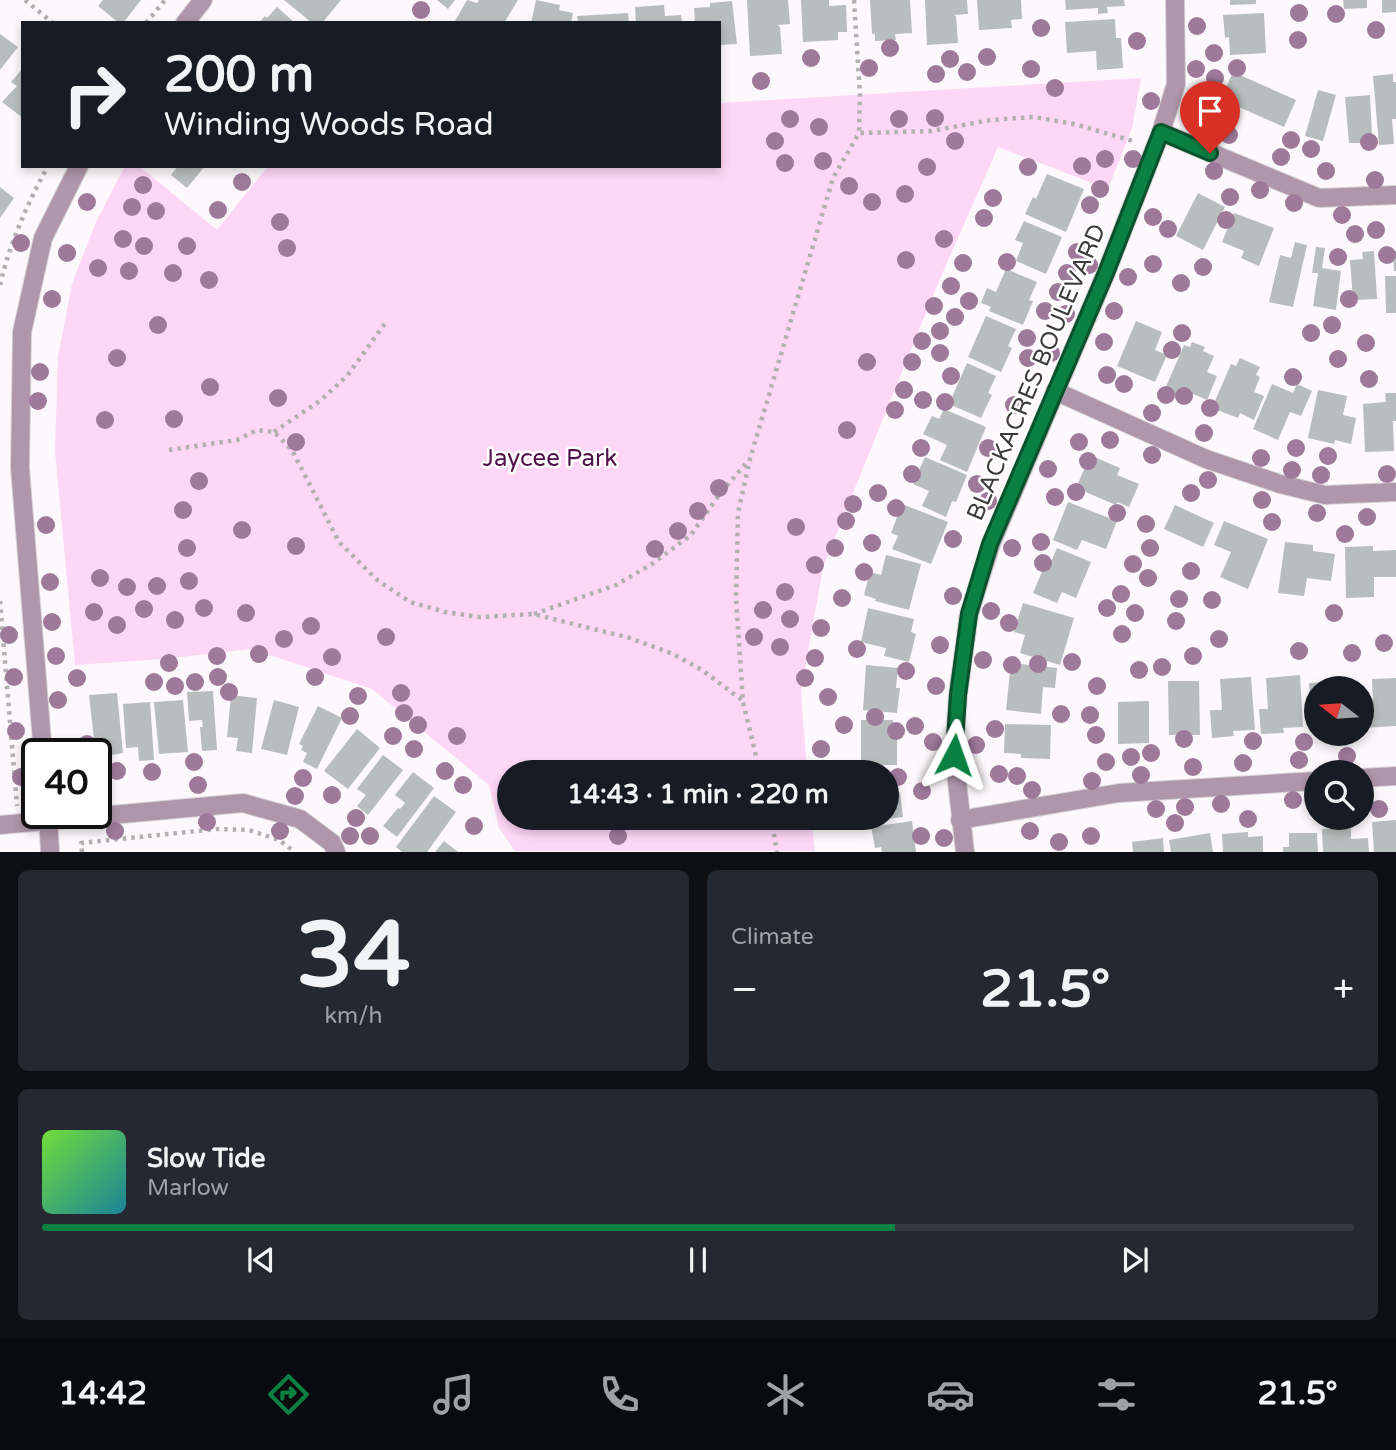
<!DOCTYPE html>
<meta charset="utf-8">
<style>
:root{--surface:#171b24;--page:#242831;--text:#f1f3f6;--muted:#9ea1a6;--line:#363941;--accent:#0b8043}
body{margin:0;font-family:"Varela Round",sans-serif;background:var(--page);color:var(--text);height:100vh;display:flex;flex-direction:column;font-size:26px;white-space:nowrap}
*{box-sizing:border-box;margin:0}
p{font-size:23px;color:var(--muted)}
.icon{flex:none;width:38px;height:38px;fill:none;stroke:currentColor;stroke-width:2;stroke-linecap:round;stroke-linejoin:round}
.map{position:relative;height:852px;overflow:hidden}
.panel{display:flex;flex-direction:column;gap:18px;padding:18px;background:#0d0f14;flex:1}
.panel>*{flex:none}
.banner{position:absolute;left:21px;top:21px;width:700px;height:147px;border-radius:0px;box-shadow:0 4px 10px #0003;background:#171b24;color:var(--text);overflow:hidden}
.needle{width:46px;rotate:287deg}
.buttons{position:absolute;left:1304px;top:676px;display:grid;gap:14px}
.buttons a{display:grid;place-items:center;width:70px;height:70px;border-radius:50%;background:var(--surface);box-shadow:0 4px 10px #0003;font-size:35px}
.speed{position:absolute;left:21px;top:738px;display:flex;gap:14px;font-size:35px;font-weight:700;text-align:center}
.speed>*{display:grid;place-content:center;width:91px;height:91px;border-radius:50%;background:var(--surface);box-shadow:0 4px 10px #0003;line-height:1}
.speed .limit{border:4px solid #111;border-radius:10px;background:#fff;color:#111}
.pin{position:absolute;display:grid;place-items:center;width:60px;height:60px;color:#fff;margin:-72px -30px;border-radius:50% 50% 50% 0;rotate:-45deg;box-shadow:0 0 7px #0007}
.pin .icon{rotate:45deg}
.me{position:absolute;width:77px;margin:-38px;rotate:4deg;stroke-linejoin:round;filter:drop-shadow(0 0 5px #0008)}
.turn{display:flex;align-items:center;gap:24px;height:147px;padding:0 28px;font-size:32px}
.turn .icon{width:91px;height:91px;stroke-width:2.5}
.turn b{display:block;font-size:49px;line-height:60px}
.big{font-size:52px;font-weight:700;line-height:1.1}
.panel .widget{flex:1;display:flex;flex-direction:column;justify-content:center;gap:10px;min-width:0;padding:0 24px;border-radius:10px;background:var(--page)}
.panel .dial{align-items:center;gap:0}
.dial b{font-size:91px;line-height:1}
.song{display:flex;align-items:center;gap:21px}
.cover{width:84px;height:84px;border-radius:10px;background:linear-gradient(135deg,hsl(100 70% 55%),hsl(190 70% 35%))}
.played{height:7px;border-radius:4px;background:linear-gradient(90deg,var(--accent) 65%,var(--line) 65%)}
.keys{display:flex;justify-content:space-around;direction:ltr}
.heat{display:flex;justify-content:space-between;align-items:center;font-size:38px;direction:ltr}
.panel .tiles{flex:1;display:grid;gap:18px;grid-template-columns:1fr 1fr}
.widget:last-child{grid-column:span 2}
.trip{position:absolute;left:497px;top:760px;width:402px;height:70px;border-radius:35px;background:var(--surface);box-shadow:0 4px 10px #0003;font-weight:700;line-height:70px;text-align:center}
.tabs{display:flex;height:112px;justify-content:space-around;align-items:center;background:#090b0e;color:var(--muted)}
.tabs .icon{width:49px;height:49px}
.tabs .selected{color:var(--accent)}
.tabs b{font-size:32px;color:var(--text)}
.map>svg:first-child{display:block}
.green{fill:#fed7f6}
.building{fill:#b8bebd}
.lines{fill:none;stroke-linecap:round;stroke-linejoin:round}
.minor-casing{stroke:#d6d2d5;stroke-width:20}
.path{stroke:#b3b0b2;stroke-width:4.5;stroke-dasharray:3.5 5;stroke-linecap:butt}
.minor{stroke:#af96aa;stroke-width:18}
.tree{fill:#9e799a}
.route-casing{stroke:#07532c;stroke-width:18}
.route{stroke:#0b8043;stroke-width:12}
.labels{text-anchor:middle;stroke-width:5;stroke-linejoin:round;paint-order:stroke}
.street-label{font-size:24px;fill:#3d3b3c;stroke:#fff}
.park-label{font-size:24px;fill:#52114b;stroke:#fff}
</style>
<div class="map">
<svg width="1396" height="852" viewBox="0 0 1396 852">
<rect width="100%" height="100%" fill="#fcf8fb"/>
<path class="green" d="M1141 78 1132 128 1108 189 998 147 936 288 823 567 801 692 807 772H509V817H811L815 851H515L499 828 489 785 372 689 252 649 163 659 75 665 55 451 58 356 72 284 96 222 125 166H139L217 230 268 166H719V103Z"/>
<g class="building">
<path d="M103 0H141L123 23H119L98 6Z"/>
<path d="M284 0H341L322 23H312Z"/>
<path d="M437 0H455L448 9Z"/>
<path d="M467 0 477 3 479 0H518L504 23H459L455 21Z"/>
<path d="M536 0 560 5 559 10 573 13 571 23H531Z"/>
<path d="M747 0H788L790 24 778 25 780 27 782 54 750 56Z"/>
<path d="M801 0H829V6L846 5 847 32H838V40L803 42Z"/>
<path d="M870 0H910L912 33 895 34 896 40 875 41V34H872Z"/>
<path d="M925 0H967L968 14 954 15 956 16 958 43 927 45Z"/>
<path d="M977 0H1021L1022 19 1011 20 1012 28 979 30Z"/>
<path d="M1065 0H1124L1125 6 1107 7 1108 13 1098 14V8L1066 10Z"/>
<path d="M1230 0H1256V4L1230 5Z"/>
<path d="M1343 0H1367V8L1344 9Z"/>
<path d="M1382 0H1396V12L1382 13Z"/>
<path d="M732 1 737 44 719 45V23H695L694 8 710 7V3Z"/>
<path d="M664 5 665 16 681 15 682 23H636L635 7Z"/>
<path d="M277 7 295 23H259L265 16 267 18Z"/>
<path d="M628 13 629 23H578L577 16Z"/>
<path d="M1264 13 1266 53 1230 55 1229 37 1225 38 1223 15Z"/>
<path d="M1115 19 1116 38H1121L1123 68 1097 70 1096 51 1067 53 1065 22Z"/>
<path d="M0 34 18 47 0 70Z"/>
<path d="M23 68V118L2 102 17 86 11 82Z"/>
<path d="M1233 72 1296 100 1284 127 1221 99Z"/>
<path d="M1393 74V82H1396V119H1392L1394 144 1379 145 1373 76Z"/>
<path d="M1318 90 1336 95 1323 141 1305 136Z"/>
<path d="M1370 95 1372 135 1364 136V143H1349L1345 97Z"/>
<path d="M178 166H205L187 188 171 175Z"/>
<path d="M1047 174 1084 189 1066 232 1025 214 1033 197 1036 199Z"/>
<path d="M0 187 14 198 0 218Z"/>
<path d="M1198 193 1225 207 1203 250 1176 236Z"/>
<path d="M1234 213 1274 228 1259 266 1241 258 1244 251 1222 242Z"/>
<path d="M1024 221 1062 237 1046 274 1016 261 1023 243 1015 240Z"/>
<path d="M1295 242 1307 245 1293 307 1269 302 1280 255 1291 258Z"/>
<path d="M1316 247 1325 248 1322 268 1341 271 1336 310 1313 306 1318 273H1312Z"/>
<path d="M1374 251 1377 299 1353 300 1350 260 1363 259 1362 252Z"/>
<path d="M1393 251H1396V271H1394Z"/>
<path d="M1006 269 1037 282 1029 300 1033 301 1023 325 989 311 991 307 981 303 987 288 996 292Z"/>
<path d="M1385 276H1396V313H1386Z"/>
<path d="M986 316 1016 329 1008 346 1012 348 1001 372 968 357Z"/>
<path d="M1136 321 1162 332 1155 350 1167 355 1155 382 1117 366Z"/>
<path d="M1192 342 1205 347 1203 351 1214 356 1207 372 1217 376 1207 400 1193 394 1190 400 1165 389 1184 345 1190 347Z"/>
<path d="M1240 358 1260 367 1256 375 1260 377 1254 392 1264 396 1254 420 1240 413 1238 418 1212 408 1231 364 1236 366Z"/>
<path d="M967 363 996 376 988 393 992 395 981 418 949 404Z"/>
<path d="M1272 384 1293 393 1297 384 1312 391 1301 416 1290 412 1278 440 1253 429Z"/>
<path d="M1318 390 1347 396 1343 415 1356 418 1351 444 1335 440 1334 444 1308 438Z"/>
<path d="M1385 393H1396V421H1393L1394 451 1365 452 1363 404 1386 402Z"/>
<path d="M944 409 986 427 967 472 940 460 947 445 923 434 932 416 939 419Z"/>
<path d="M1092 456 1120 468 1117 475 1139 484 1129 507 1117 502 1116 505 1076 488 1085 467 1087 468Z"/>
<path d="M925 457 967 475 956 502 952 501 946 517 922 506 929 491 913 484Z"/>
<path d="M1068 502 1117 521 1106 549 1082 540 1077 550 1053 540Z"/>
<path d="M902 504 948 522 931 564 892 549 898 536 891 533Z"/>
<path d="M1175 505 1214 523 1203 547 1164 529Z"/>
<path d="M1224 521 1268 539 1248 589 1220 577 1231 552 1214 545Z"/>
<path d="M1285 542 1313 545V551L1335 554 1331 581 1307 578 1304 596 1278 593Z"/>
<path d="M1373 546V551L1396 550V577H1374V597L1346 598 1345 547Z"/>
<path d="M1057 548 1091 562 1076 598 1062 592 1057 603 1033 593 1044 567 1048 569Z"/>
<path d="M886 555 921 564 909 610 875 601 876 599 864 595 870 572 881 575Z"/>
<path d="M1023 603 1074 618 1060 665 1020 653 1025 635 1014 632Z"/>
<path d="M868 608 914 619 911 632 916 634 909 662 884 656 886 648 861 642Z"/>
<path d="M1011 663 1057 668 1055 688 1043 687 1041 714 1006 710Z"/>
<path d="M866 665 898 668 896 688H900L897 713 863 710Z"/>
<path d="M1300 675 1303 727 1283 728 1284 733 1261 734 1259 709H1268L1266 678Z"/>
<path d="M1251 677 1255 730 1233 731 1234 736 1212 738 1210 710H1222L1220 679Z"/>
<path d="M1396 678V726L1362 728V700L1373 699 1372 679Z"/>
<path d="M1353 680 1354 688H1316V712H1311L1309 683Z"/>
<path d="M1168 681H1199L1200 735H1169Z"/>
<path d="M213 691 217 750 202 751 200 727H203L202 720 189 721 187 692Z"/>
<path d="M117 693 123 753 96 758 89 695Z"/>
<path d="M231 695 257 698 252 753 236 751 238 738 227 737Z"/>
<path d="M183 700 188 752 159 754 154 702Z"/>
<path d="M274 700 299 707 287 755 261 749Z"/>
<path d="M1149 701V743L1118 744V702Z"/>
<path d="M150 702 154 760 139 761 138 747 126 748 123 704Z"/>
<path d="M318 706 342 718 317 769 303 762 307 753 301 750 303 746 299 744Z"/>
<path d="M861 720H893V739H897V765H861Z"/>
<path d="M1005 724 1051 725 1050 759 1021 758V754L1004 753Z"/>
<path d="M357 729 380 748 348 789 324 771Z"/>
<path d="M383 755 403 770 368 815 357 806 366 795 357 789Z"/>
<path d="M413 772 434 788 397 837 383 826 398 808 400 809 405 803 395 795Z"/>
<path d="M894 773 896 792H900L903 817 867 821 866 817H887V774Z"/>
<path d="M434 796 456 812 427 852H402L396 847Z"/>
<path d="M1396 820V852H1374L1372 822Z"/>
<path d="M912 821 916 852H882L881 847 875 848 871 827Z"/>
<path d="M1351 828V839L1368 838 1369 852H1323L1322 829Z"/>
<path d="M1248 832V837L1263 836V852H1223L1222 834Z"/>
<path d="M1210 833 1213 852H1171L1169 840Z"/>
<path d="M1289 833H1317L1318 852H1283V847H1289Z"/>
<path d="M1163 838 1164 852H1133L1132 842Z"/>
<path d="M444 841 458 852H435Z"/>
</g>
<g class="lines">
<defs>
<g id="minor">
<path d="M185 23 203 0"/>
<path d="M1161 132 1319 198 1396 195"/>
<path d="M1055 391 1206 459 1280 484 1325 495 1396 492"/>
<path d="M43 754 20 468 22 332 43 238 79 166"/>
<path d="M1362 778 1396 776"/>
<path d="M48 814 50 852"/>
<path d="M960 820 1119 793 1316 781"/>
<path d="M0 825 243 803 300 819 332 843 336 852"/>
<path d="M965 852 954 755 958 695 969 614 991 544 1106 273 1161 132 1176 84 1175 0"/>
</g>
</defs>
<use href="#minor" class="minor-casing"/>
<g class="path">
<path d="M25 0 53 23"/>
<path d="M854 0 860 95 859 133"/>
<path d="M146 23 165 0"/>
<path d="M0 285C10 243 27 204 48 166"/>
<path d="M274 432 321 400 347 376 386 322"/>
<path d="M169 450 237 440 257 430 274 432 292 450 339 542 376 579 410 602 445 612 480 617 533 614 630 638 673 654 702 670 743 701"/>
<path d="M0 601 17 806"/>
<path d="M534 614 616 585 652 564 691 535 719 495 748 461"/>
<path d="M760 772 743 702 736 599 738 513 750 459 833 178 859 133 931 131 991 120 1034 117 1074 124 1133 141"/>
<path d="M771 817 777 852"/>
<path d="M82 852 81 843 217 829 249 830 279 840 295 852"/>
</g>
<use href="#minor" class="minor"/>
</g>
<g class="tree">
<circle cx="421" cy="10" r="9"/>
<circle cx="1299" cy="13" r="9"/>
<circle cx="1336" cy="14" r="9"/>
<circle cx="1197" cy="26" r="9"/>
<circle cx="1041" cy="28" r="9"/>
<circle cx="1376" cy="30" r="9"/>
<circle cx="1298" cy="40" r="9"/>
<circle cx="1137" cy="41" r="9"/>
<circle cx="890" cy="48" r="9"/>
<circle cx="1214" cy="53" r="9"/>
<circle cx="987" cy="57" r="9"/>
<circle cx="811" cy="58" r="9"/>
<circle cx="950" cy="59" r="9"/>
<circle cx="869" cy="68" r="9"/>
<circle cx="1237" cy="68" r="9"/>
<circle cx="1031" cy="69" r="9"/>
<circle cx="1196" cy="69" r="9"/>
<circle cx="967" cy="72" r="9"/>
<circle cx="936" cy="74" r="9"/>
<circle cx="1215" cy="78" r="9"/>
<circle cx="761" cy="81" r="9"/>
<circle cx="1055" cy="88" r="9"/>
<circle cx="1151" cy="101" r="9"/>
<circle cx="935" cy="118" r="9"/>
<circle cx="790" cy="119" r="9"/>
<circle cx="899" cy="119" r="9"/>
<circle cx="819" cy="127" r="9"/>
<circle cx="1229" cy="135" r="9"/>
<circle cx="1291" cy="140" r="9"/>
<circle cx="775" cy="141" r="9"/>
<circle cx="955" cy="141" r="9"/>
<circle cx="1369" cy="142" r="9"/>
<circle cx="1311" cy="149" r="9"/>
<circle cx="1281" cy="157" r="9"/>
<circle cx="1105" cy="159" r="9"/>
<circle cx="1133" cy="159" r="9"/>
<circle cx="823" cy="161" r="9"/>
<circle cx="785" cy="163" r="9"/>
<circle cx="1082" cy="166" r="9"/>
<circle cx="927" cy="167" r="9"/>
<circle cx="1028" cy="167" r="9"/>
<circle cx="1214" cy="171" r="9"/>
<circle cx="1326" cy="171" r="9"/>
<circle cx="1375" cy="180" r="9"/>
<circle cx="242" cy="182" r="9"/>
<circle cx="143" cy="185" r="9"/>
<circle cx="849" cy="186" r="9"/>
<circle cx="1100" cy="189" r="9"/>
<circle cx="1260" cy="190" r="9"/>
<circle cx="905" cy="194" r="9"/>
<circle cx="1230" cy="197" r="9"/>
<circle cx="993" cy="198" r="9"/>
<circle cx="87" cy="202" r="9"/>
<circle cx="872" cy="202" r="9"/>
<circle cx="1294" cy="203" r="9"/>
<circle cx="1090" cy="205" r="9"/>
<circle cx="132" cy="207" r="9"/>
<circle cx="218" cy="210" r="9"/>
<circle cx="156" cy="211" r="9"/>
<circle cx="1342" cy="215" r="9"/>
<circle cx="1153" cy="217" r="9"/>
<circle cx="984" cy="218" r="9"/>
<circle cx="1226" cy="220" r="9"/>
<circle cx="280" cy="222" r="9"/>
<circle cx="1168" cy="229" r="9"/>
<circle cx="1376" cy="230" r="9"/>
<circle cx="1355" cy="234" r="9"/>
<circle cx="123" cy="239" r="9"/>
<circle cx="944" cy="239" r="9"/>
<circle cx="21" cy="243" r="9"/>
<circle cx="144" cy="246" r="9"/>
<circle cx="187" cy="246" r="9"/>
<circle cx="287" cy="248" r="9"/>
<circle cx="1077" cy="252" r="9"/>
<circle cx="67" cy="253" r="9"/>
<circle cx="1387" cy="255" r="9"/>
<circle cx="1338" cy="257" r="9"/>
<circle cx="906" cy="260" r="9"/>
<circle cx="1007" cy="262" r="9"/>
<circle cx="963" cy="263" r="9"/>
<circle cx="1153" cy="264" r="9"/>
<circle cx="1089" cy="265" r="9"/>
<circle cx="1203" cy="267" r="9"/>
<circle cx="98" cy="268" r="9"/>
<circle cx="129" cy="271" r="9"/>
<circle cx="173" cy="273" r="9"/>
<circle cx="1067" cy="273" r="9"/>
<circle cx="1128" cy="277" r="9"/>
<circle cx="209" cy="280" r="9"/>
<circle cx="1181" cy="283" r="9"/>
<circle cx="951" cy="286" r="9"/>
<circle cx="1058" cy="292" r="9"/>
<circle cx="52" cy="299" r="9"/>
<circle cx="1349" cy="299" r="9"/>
<circle cx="969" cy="301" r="9"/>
<circle cx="934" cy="306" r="9"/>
<circle cx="1045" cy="311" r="9"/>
<circle cx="1114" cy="311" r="9"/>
<circle cx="1066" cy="314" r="9"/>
<circle cx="955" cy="317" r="9"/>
<circle cx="158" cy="325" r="9"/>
<circle cx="1332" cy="325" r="9"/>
<circle cx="940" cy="331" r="9"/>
<circle cx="1182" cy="333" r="9"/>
<circle cx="1311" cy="333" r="9"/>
<circle cx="1027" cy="338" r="9"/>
<circle cx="922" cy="341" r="9"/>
<circle cx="1104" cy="342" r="9"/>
<circle cx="1366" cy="343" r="9"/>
<circle cx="1172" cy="350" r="9"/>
<circle cx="940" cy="353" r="9"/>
<circle cx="1051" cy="353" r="9"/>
<circle cx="117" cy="358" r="9"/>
<circle cx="1028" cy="358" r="9"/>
<circle cx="1338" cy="359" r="9"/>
<circle cx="867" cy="362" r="9"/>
<circle cx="912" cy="362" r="9"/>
<circle cx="40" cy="372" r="9"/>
<circle cx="1107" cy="375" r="9"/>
<circle cx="951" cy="376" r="9"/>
<circle cx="1293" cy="377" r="9"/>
<circle cx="1369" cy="379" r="9"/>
<circle cx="1124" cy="384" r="9"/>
<circle cx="210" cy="387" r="9"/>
<circle cx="904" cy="390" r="9"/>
<circle cx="1166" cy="395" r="9"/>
<circle cx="1184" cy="396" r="9"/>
<circle cx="278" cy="398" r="9"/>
<circle cx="923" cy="400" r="9"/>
<circle cx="38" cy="401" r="9"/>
<circle cx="945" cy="402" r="9"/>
<circle cx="1014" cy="405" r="9"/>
<circle cx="1210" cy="408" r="9"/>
<circle cx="895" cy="410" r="9"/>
<circle cx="1152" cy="413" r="9"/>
<circle cx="174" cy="419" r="9"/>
<circle cx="105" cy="420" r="9"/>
<circle cx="847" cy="430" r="9"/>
<circle cx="1204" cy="433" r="9"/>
<circle cx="1110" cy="440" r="9"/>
<circle cx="296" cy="442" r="9"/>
<circle cx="1079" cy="442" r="9"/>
<circle cx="921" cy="448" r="9"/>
<circle cx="988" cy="448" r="9"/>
<circle cx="1296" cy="448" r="9"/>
<circle cx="1152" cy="455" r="9"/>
<circle cx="1328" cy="456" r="9"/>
<circle cx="1261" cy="458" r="9"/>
<circle cx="1088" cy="461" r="9"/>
<circle cx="1048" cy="469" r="9"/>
<circle cx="1292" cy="470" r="9"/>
<circle cx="912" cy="474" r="9"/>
<circle cx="1387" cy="474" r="9"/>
<circle cx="1321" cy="475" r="9"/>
<circle cx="1208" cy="480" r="9"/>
<circle cx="199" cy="481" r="9"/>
<circle cx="977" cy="484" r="9"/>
<circle cx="719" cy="488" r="9"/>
<circle cx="1076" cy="492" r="9"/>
<circle cx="878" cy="493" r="9"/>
<circle cx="1191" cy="493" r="9"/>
<circle cx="1055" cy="497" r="9"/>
<circle cx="1262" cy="500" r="9"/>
<circle cx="988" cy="501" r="9"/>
<circle cx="853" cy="504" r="9"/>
<circle cx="896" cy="508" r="9"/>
<circle cx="183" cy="510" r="9"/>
<circle cx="698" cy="511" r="9"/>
<circle cx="1117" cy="513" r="9"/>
<circle cx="1317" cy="513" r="9"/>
<circle cx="1367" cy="517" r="9"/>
<circle cx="846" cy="521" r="9"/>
<circle cx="1272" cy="522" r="9"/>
<circle cx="1146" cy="524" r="9"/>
<circle cx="46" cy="525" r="9"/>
<circle cx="796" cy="527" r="9"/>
<circle cx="242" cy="530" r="9"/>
<circle cx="678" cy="531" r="9"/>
<circle cx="1345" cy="534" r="9"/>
<circle cx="953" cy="539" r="9"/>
<circle cx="1041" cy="542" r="9"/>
<circle cx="872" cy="543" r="9"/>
<circle cx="296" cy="546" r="9"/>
<circle cx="187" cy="548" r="9"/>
<circle cx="835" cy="548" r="9"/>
<circle cx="1012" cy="548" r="9"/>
<circle cx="1150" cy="548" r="9"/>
<circle cx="655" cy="549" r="9"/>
<circle cx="1043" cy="563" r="9"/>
<circle cx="1133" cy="564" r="9"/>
<circle cx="815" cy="565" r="9"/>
<circle cx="1191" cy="571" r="9"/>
<circle cx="864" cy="572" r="9"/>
<circle cx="100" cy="578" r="9"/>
<circle cx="1148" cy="578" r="9"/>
<circle cx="189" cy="581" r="9"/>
<circle cx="50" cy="582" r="9"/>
<circle cx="157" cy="586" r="9"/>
<circle cx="127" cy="587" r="9"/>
<circle cx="785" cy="592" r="9"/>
<circle cx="1121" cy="594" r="9"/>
<circle cx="953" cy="596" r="9"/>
<circle cx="842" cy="598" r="9"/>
<circle cx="1179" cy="599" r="9"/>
<circle cx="1212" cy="600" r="9"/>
<circle cx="204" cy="608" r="9"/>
<circle cx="1107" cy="608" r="9"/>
<circle cx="144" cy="609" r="9"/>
<circle cx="763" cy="610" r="9"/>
<circle cx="991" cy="611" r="9"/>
<circle cx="94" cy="612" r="9"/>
<circle cx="246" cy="613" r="9"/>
<circle cx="1135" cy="613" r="9"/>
<circle cx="1334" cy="613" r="9"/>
<circle cx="790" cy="619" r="9"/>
<circle cx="175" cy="620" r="9"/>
<circle cx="1176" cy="621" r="9"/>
<circle cx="52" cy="622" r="9"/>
<circle cx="1009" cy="623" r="9"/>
<circle cx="117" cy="625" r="9"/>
<circle cx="311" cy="626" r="9"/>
<circle cx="821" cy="628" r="9"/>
<circle cx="1122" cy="634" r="9"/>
<circle cx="9" cy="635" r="9"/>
<circle cx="386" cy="637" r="9"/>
<circle cx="754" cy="637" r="9"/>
<circle cx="284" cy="639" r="9"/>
<circle cx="1219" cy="639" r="9"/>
<circle cx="1384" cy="643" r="9"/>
<circle cx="940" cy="645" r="9"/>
<circle cx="780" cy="647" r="9"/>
<circle cx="857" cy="649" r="9"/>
<circle cx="1299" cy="651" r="9"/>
<circle cx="1352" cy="653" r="9"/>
<circle cx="259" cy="654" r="9"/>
<circle cx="56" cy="656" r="9"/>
<circle cx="217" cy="656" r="9"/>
<circle cx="1193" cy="656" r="9"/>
<circle cx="332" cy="657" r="9"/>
<circle cx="815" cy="658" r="9"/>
<circle cx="983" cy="660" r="9"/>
<circle cx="1072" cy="662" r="9"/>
<circle cx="169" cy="663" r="9"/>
<circle cx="1038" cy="664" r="9"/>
<circle cx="1012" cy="665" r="9"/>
<circle cx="1162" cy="667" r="9"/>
<circle cx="1139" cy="670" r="9"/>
<circle cx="906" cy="671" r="9"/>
<circle cx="14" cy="677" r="9"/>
<circle cx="218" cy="677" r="9"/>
<circle cx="315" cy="677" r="9"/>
<circle cx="77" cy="678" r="9"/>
<circle cx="805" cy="678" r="9"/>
<circle cx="154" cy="682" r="9"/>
<circle cx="195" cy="682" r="9"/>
<circle cx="175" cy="686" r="9"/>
<circle cx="936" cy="686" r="9"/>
<circle cx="1097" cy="686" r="9"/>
<circle cx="229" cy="692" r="9"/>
<circle cx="401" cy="693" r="9"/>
<circle cx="358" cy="696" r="9"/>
<circle cx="828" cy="697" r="9"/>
<circle cx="58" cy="700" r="9"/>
<circle cx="404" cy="713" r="9"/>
<circle cx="1061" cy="714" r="9"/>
<circle cx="1090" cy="715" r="9"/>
<circle cx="350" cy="716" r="9"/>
<circle cx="875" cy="717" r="9"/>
<circle cx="418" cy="725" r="9"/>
<circle cx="844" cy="725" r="9"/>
<circle cx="915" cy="726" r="9"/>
<circle cx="995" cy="729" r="9"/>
<circle cx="16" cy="731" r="9"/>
<circle cx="896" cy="731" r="9"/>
<circle cx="1096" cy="735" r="9"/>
<circle cx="393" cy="736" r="9"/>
<circle cx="457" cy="736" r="9"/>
<circle cx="1184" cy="739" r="9"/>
<circle cx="1253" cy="741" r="9"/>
<circle cx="933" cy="742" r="9"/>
<circle cx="1304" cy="742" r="9"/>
<circle cx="87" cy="744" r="9"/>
<circle cx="976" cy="745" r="9"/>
<circle cx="414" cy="749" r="9"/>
<circle cx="821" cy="749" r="9"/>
<circle cx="1151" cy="753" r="9"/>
<circle cx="1347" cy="756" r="9"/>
<circle cx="1131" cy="757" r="9"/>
<circle cx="1299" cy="760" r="9"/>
<circle cx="194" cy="762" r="9"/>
<circle cx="1106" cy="762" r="9"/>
<circle cx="1243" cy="763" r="9"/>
<circle cx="1193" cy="767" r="9"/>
<circle cx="117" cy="771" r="9"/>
<circle cx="445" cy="771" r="9"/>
<circle cx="152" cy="772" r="9"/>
<circle cx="999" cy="774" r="9"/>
<circle cx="1141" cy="775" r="9"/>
<circle cx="1017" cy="776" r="9"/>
<circle cx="21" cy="777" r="9"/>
<circle cx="898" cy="777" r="9"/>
<circle cx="303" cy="778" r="9"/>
<circle cx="1092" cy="781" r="9"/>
<circle cx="198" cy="785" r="9"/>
<circle cx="463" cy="785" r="9"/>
<circle cx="1032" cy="790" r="9"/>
<circle cx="922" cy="791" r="9"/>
<circle cx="332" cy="795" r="9"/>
<circle cx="295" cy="796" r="9"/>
<circle cx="1293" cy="800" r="9"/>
<circle cx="1221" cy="804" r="9"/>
<circle cx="1185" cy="807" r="9"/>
<circle cx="1156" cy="809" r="9"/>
<circle cx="1379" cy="809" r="9"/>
<circle cx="356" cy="818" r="9"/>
<circle cx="1248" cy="819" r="9"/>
<circle cx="207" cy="822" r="9"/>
<circle cx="1175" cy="823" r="9"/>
<circle cx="474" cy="826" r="9"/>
<circle cx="115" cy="831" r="9"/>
<circle cx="280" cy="831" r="9"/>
<circle cx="1030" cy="831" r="9"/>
<circle cx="350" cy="836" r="9"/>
<circle cx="370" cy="836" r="9"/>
<circle cx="618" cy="836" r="9"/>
<circle cx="921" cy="836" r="9"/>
<circle cx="1091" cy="836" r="9"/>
<circle cx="944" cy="838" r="9"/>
<circle cx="1059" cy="842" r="9"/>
</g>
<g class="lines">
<defs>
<path id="route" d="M954 755 958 695 969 614 990 544 1106 273 1161 132 1210 153"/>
</defs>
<use href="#route" class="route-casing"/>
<use href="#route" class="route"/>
</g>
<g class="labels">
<g class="street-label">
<text transform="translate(1036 372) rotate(-67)" y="8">BLACKACRES BOULEVARD</text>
</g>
<g class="park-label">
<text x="550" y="466">Jaycee Park</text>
</g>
</g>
</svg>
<div class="buttons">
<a><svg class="needle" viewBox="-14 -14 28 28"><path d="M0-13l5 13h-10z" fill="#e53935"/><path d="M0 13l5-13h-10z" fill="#9ea1a6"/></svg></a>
<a><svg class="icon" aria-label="search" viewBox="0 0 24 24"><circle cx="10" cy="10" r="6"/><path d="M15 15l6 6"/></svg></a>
</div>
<div class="speed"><div class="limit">40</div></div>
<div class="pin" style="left:1210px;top:153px;background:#d93025"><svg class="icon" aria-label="arrive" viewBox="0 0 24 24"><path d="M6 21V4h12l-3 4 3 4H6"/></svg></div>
<svg class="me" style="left:954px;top:755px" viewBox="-20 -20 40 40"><path d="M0-17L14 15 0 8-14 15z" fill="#0b8043" stroke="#fff" stroke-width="4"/></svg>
<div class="trip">14:43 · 1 min · 220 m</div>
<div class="banner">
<div class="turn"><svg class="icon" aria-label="right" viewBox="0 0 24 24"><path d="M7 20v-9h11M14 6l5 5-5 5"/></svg><div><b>200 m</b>Winding Woods Road</div></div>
</div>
</div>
<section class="panel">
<div class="tiles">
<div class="widget dial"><b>34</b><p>km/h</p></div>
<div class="widget"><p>Climate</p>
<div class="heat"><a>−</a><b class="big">21.5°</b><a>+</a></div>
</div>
<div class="widget">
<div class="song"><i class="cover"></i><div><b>Slow Tide</b><p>Marlow</p></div></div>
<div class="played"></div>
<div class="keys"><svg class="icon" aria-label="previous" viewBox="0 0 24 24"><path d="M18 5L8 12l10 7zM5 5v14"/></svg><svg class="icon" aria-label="pause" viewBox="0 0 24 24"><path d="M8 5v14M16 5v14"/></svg><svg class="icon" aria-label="next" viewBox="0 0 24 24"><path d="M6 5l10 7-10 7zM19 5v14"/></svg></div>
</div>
</div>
</section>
<nav class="tabs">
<b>14:42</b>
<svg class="icon selected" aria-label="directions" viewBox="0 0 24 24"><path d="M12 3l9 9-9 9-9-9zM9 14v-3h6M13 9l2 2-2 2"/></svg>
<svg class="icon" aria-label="music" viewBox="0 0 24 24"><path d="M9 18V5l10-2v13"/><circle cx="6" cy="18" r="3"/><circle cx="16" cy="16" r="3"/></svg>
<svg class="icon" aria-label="phone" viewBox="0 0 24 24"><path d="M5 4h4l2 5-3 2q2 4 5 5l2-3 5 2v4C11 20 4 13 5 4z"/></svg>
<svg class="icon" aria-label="climate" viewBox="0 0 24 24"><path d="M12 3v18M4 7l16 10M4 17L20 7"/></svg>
<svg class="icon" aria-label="car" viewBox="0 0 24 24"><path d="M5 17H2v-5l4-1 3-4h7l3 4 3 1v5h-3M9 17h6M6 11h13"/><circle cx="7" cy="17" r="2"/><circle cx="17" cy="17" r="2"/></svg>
<svg class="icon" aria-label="filters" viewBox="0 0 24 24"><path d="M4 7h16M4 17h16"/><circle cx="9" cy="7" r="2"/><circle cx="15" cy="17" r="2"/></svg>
<b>21.5°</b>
</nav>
